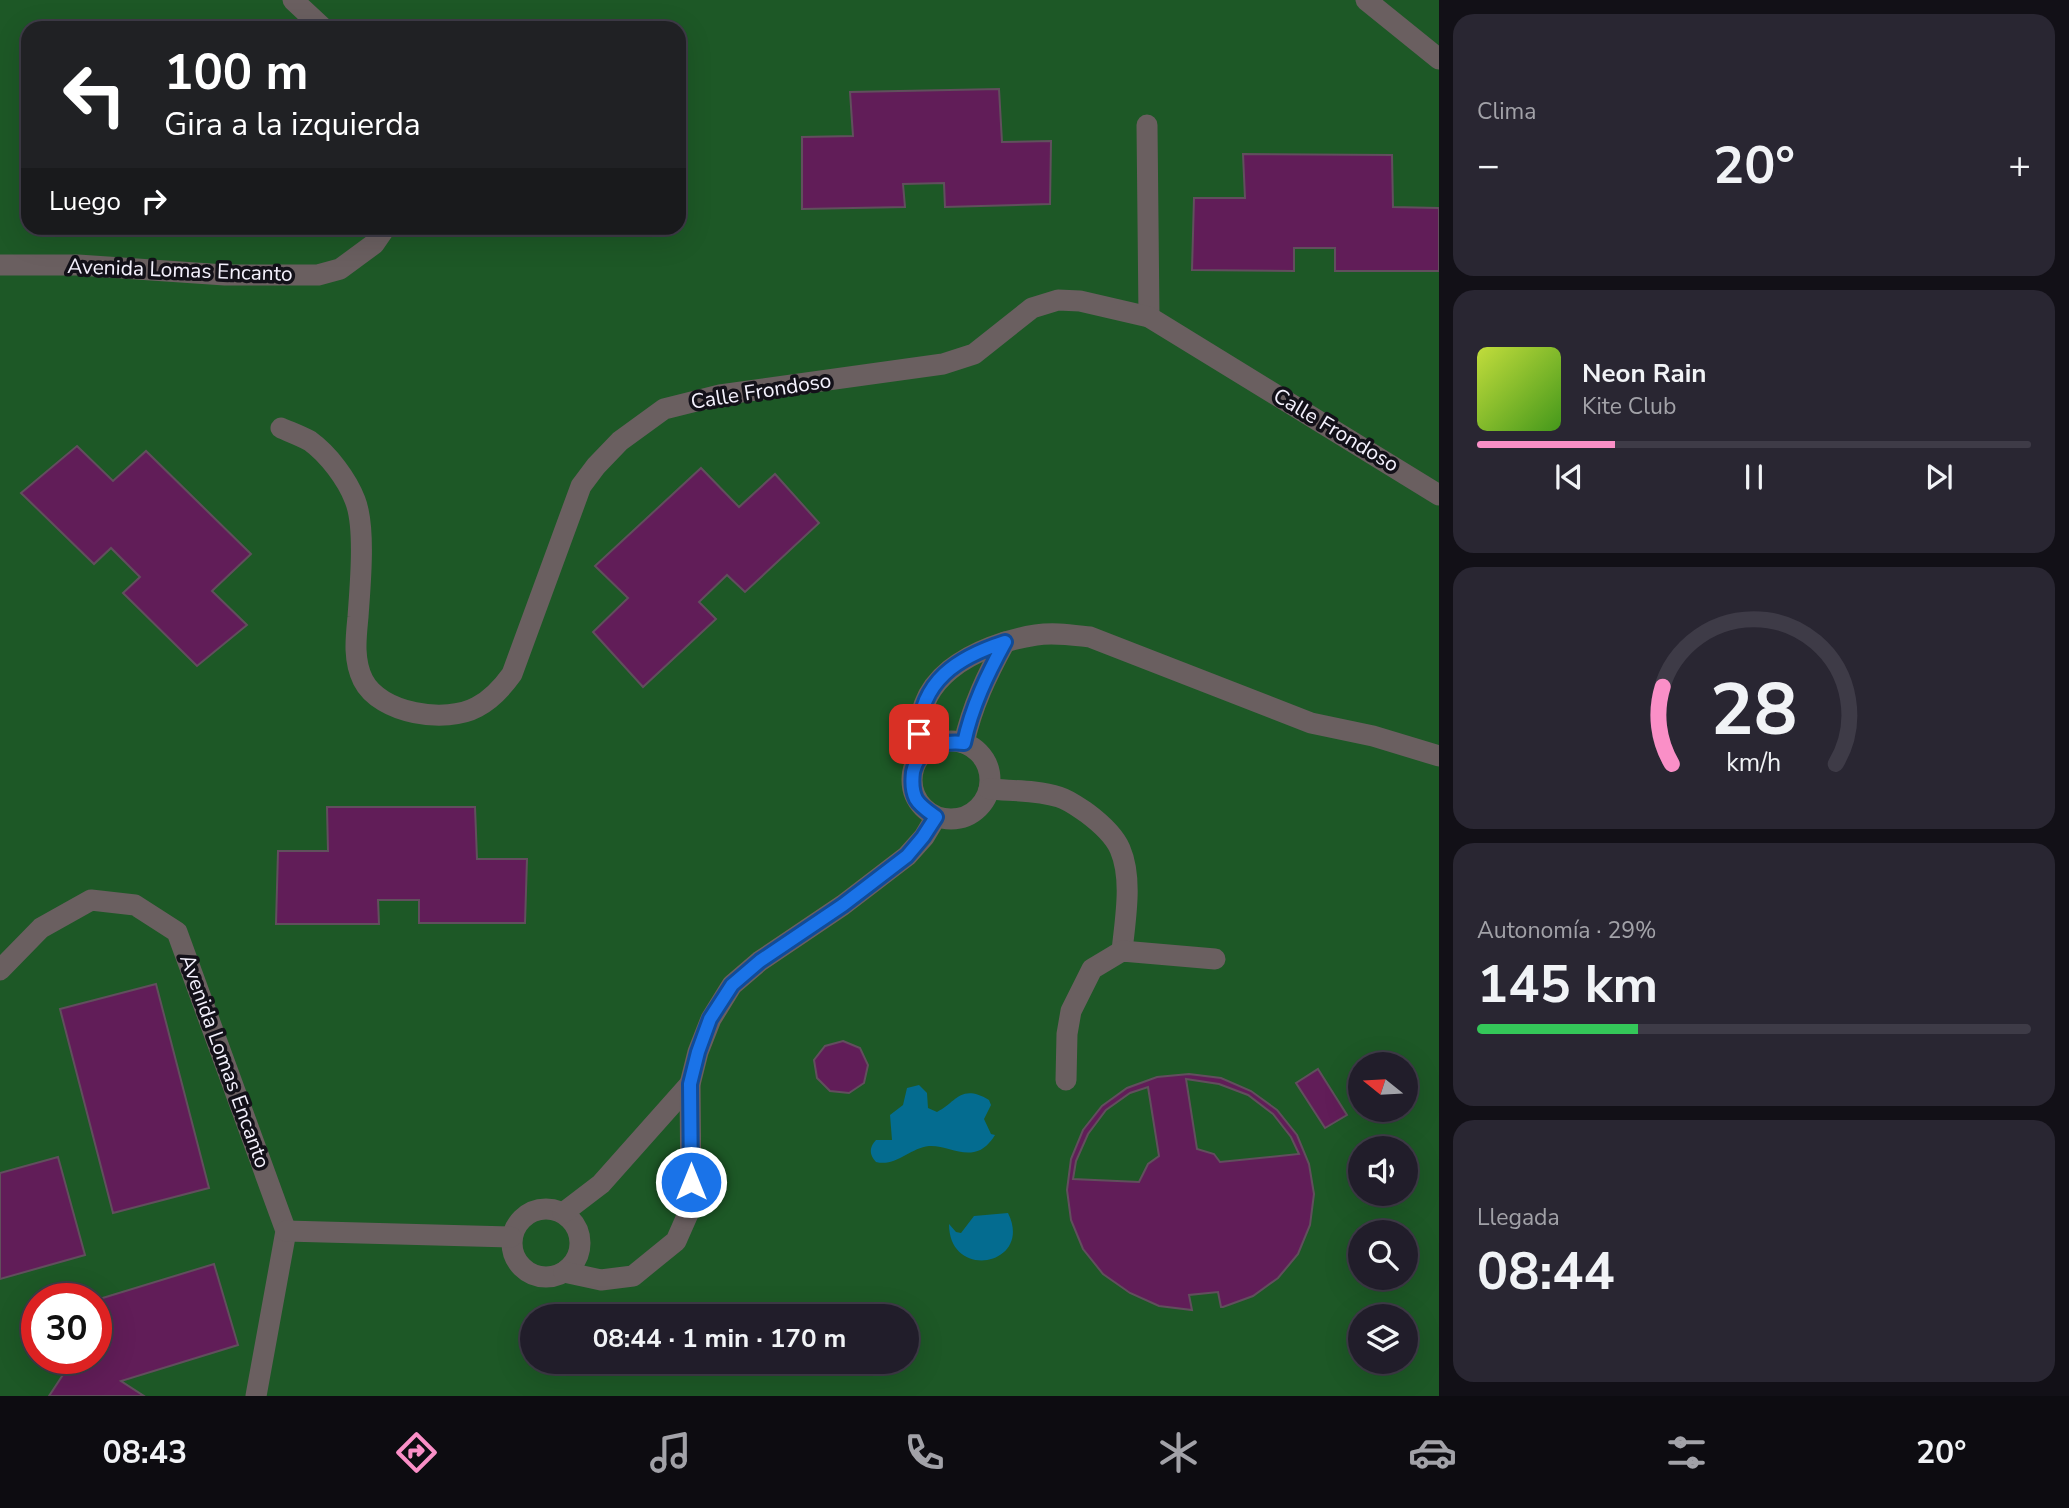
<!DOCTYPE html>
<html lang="es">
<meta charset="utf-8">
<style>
:root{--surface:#211d2a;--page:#292632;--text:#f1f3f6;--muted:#a2a2a8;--line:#3e3b47;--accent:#fa8fc7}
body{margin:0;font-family:"Nunito Sans",sans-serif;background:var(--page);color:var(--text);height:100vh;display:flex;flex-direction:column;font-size:26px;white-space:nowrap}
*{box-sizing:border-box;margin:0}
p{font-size:23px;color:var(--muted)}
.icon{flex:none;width:38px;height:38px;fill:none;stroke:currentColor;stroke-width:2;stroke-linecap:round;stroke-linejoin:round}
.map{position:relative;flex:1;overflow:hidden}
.drawer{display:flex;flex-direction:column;gap:14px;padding:14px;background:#121017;width:630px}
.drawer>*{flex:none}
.guide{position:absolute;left:21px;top:21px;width:665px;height:214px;border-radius:21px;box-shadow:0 7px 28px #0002,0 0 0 2px var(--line);background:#202124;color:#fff;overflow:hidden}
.needle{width:46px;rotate:288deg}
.tools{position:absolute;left:1348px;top:1052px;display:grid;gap:14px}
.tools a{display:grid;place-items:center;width:70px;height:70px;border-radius:50%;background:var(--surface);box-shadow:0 7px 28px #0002,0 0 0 2px var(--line);font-size:35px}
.speed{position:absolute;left:21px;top:1283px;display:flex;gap:14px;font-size:35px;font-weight:700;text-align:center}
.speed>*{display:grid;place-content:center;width:91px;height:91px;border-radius:50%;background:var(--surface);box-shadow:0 7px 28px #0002,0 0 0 2px var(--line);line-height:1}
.speed .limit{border:10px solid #d22;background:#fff;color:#111}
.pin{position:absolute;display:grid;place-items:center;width:60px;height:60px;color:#fff;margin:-30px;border-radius:14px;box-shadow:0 4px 10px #0006}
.me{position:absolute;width:77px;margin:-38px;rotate:0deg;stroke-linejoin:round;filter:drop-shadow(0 0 5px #0008)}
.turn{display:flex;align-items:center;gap:24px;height:147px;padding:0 28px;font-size:32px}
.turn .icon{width:91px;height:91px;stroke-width:2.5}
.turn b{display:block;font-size:49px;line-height:60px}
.then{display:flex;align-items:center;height:66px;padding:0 28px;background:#0003;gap:14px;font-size:26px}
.big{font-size:52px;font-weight:700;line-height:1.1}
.drawer .widget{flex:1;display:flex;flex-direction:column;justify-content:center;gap:10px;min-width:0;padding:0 24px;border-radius:21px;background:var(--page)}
.drawer .dial{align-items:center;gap:0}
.dial svg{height:182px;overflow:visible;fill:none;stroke:var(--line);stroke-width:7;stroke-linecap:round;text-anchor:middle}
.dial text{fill:var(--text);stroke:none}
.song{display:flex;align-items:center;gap:21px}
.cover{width:84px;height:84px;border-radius:10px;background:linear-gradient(135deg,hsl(70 70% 55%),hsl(100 70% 35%))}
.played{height:7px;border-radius:4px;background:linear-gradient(90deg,var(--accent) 25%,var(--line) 25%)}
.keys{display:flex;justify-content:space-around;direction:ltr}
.heat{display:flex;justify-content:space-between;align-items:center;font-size:38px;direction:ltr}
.charge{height:10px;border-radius:5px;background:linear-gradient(90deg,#34c759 29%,var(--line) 0)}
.trip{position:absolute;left:520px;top:1304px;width:399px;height:70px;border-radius:35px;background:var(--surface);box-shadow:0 7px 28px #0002,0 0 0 2px var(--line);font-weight:700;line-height:70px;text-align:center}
.dock{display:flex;height:112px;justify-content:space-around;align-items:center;background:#0d0c11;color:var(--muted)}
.dock .icon{width:49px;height:49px}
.dock .on{color:var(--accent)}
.dock b{font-size:32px;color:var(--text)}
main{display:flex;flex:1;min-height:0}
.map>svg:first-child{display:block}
.green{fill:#1d5826;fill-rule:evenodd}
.water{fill:#046c90}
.building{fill:#611d58;stroke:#614f5d;stroke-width:2;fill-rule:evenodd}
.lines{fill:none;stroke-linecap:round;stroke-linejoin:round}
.street{stroke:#6a5f60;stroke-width:21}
.route-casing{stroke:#114b97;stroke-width:18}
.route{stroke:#1a73e8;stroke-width:12}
.labels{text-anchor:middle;stroke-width:7;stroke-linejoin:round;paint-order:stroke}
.street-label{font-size:21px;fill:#f5f2fe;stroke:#131119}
</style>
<main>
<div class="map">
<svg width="1439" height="1396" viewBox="0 0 1439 1396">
<rect width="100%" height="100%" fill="#2c2738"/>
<path class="green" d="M0 0H1439V1396H0ZM28 28H679V228H28ZM1360 1064H1405V1110H1360ZM1360 1148H1405V1194H1360ZM1360 1232H1405V1278H1360ZM37 1298H96V1358H37ZM532 1316H906V1362H532ZM1360 1316H1405V1362H1360Z"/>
<g class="water">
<path d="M919 1085 927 1093 928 1108 937 1112C956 1103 960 1083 989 1100L991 1105 984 1119 991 1134 995 1135C990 1143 984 1150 974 1152 959 1155 944 1145 929 1146 910 1148 896 1167 876 1162 869 1155 869 1147 876 1140H892L890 1115 903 1105 907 1088Z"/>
<path d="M1008 1213C1034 1265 949 1282 949 1224L956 1232 961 1233 974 1216Z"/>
</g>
<g class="building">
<path d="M999 89 1002 142 1051 141 1050 204 945 207 944 183 903 184 905 207 802 209V137L853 136 850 92Z"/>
<path d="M1243 154 1392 155 1393 207 1439 208V271H1335V248H1294V271L1192 270 1194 198H1245Z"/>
<path d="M77 446 113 481 146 451 251 554 212 591 247 625 197 666 123 593 140 577 111 548 94 564 21 493Z"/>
<path d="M701 468 739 507 775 474 819 523 745 592 727 575 699 602 716 619 643 687 593 632 628 598 595 566Z"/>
<path d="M327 807H475L477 859H527L525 923H419V900H378L379 924H276L278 851H328Z"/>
<path d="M156 984 209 1188 113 1213 60 1009Z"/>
<path d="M843 1041 860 1048 868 1065 864 1083 849 1093 830 1091 817 1078 814 1060 825 1046Z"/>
<path d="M1318 1069 1347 1115 1325 1128 1296 1083Z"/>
<path d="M1189 1074 1221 1078 1251 1091 1277 1110 1297 1135 1309 1164 1314 1194 1310 1225 1298 1254 1278 1278 1253 1296 1223 1307H1221L1218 1292 1189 1295 1192 1310 1159 1306 1130 1293 1103 1274 1083 1249 1071 1220 1067 1190 1071 1159 1083 1130 1102 1106 1127 1088 1157 1077ZM1186 1079 1219 1084 1248 1095 1273 1114 1291 1137 1299 1154 1220 1162 1214 1154 1197 1149ZM1148 1087 1159 1156 1148 1164 1139 1182 1073 1179 1076 1161 1088 1134 1106 1110 1130 1093Z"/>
<path d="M58 1157 85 1255 0 1279V1173Z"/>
<path d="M214 1264 238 1345 121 1381 144 1396H49L74 1358H96V1300Z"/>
</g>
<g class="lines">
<g class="street">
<path d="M293 0 323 28"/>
<path d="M1366 0 1439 59"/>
<path d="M1147 125 1149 317"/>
<path d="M0 265H78L225 275H318L340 269 374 244 385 228"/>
<path d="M281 428C290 432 301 436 310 441 328 454 347 479 355 500 366 527 360 587 358 617 356 637 353 660 363 680 380 714 446 724 477 707 492 699 502 688 512 674L581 486 596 466 620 441 664 409 720 395 943 364 974 354 1032 308 1058 300 1080 301 1149 317 1439 495"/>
<circle cx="951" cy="780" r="39"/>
<path d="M964 743C972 706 987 675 1005 642"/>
<path d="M924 751C903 680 977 644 1036 635 1054 632 1072 635 1090 637L1311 723 1373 736 1439 756"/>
<path d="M989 789C1012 791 1037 790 1059 797 1069 800 1078 807 1087 813 1099 822 1114 835 1120 849 1133 879 1125 920 1122 951"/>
<path d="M0 970 41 928 91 900 135 905 177 932 286 1231 256 1396"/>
<path d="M1066 1080 1067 1034 1071 1011 1092 969 1122 951 1215 959"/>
<circle cx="546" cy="1243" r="34"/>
<path d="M563 1213 601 1184 690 1084"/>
<path d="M286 1231 511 1237"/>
<path d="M564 1272 601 1280 633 1276 676 1241 691 1207 690 1084 698 1052 711 1019 732 985 760 961 843 905 907 856 924 837 936 817"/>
</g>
</g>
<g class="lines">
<defs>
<path id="route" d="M691 1182 690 1084 698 1052 710 1019 732 985 760 961 843 905 907 856 923 837 936 817C929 812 920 806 916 799 912 791 912 780 913 772 919 746 941 741 964 743 972 706 987 675 1005 642 958 657 920 681 919 734"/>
</defs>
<use href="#route" class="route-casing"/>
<use href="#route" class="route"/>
</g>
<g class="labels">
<g class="street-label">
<text transform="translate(180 270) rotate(2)" y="7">Avenida Lomas Encanto</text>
<text transform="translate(761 391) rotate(-9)" y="7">Calle Frondoso</text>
<text transform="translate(1336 430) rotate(31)" y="7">Calle Frondoso</text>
<text transform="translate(225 1061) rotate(70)" y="7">Avenida Lomas Encanto</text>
</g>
</g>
</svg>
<div class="tools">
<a><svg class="needle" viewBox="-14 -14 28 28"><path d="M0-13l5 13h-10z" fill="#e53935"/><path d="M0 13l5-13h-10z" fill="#a2a2a8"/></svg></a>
<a><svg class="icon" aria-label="sound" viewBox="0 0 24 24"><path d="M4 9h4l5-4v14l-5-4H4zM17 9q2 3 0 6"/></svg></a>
<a><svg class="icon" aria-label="search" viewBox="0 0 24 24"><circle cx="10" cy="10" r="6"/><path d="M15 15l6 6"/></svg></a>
<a><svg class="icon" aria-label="layers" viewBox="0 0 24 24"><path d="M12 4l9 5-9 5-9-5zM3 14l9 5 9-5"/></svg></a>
</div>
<div class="speed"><div class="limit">30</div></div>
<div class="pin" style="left:919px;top:734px;background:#d93025"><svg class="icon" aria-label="arrive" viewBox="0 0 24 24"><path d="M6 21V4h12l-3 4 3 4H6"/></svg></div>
<svg class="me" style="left:691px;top:1182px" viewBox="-20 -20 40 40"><circle r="17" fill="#1a73e8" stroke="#fff" stroke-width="3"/><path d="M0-11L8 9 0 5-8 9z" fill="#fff"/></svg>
<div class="trip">08:44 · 1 min · 170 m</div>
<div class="guide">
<div class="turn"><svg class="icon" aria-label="left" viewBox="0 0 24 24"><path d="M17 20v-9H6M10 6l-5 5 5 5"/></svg><div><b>100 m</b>Gira a la izquierda</div></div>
<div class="then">Luego<svg class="icon" aria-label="right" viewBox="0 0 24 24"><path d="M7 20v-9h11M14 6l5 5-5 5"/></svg></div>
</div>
</div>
<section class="drawer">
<div class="widget"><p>Clima</p>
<div class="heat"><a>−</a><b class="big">20°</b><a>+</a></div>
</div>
<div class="widget">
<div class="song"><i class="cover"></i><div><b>Neon Rain</b><p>Kite Club</p></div></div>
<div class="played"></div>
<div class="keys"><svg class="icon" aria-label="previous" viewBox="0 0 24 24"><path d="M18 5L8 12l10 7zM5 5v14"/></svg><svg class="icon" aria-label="pause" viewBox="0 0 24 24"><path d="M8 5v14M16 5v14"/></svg><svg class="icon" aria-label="next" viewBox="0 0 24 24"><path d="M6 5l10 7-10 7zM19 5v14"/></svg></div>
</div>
<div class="widget dial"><svg viewBox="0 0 100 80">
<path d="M14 69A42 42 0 1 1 86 69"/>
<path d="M14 69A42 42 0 0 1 10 35" stroke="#fa8fc7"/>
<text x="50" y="56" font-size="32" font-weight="700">28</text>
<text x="50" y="72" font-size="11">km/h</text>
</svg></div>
<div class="widget"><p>Autonomía · 29%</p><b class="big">145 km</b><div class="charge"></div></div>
<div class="widget"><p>Llegada</p><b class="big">08:44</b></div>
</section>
</main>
<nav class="dock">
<b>08:43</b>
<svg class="icon on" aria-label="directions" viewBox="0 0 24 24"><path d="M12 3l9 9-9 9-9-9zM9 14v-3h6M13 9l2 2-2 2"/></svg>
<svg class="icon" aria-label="music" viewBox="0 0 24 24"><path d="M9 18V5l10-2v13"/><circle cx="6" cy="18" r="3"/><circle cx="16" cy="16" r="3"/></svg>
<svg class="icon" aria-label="phone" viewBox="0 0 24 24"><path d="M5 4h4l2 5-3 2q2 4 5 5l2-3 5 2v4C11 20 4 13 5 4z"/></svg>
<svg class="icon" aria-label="climate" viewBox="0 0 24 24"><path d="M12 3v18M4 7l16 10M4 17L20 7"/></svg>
<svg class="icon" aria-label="car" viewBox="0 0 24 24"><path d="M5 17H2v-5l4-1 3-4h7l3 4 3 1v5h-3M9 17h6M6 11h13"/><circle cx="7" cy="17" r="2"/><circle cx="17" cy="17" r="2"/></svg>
<svg class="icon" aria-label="filters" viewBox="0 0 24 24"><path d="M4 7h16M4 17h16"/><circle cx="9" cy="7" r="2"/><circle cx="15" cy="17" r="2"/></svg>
<b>20°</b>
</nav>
